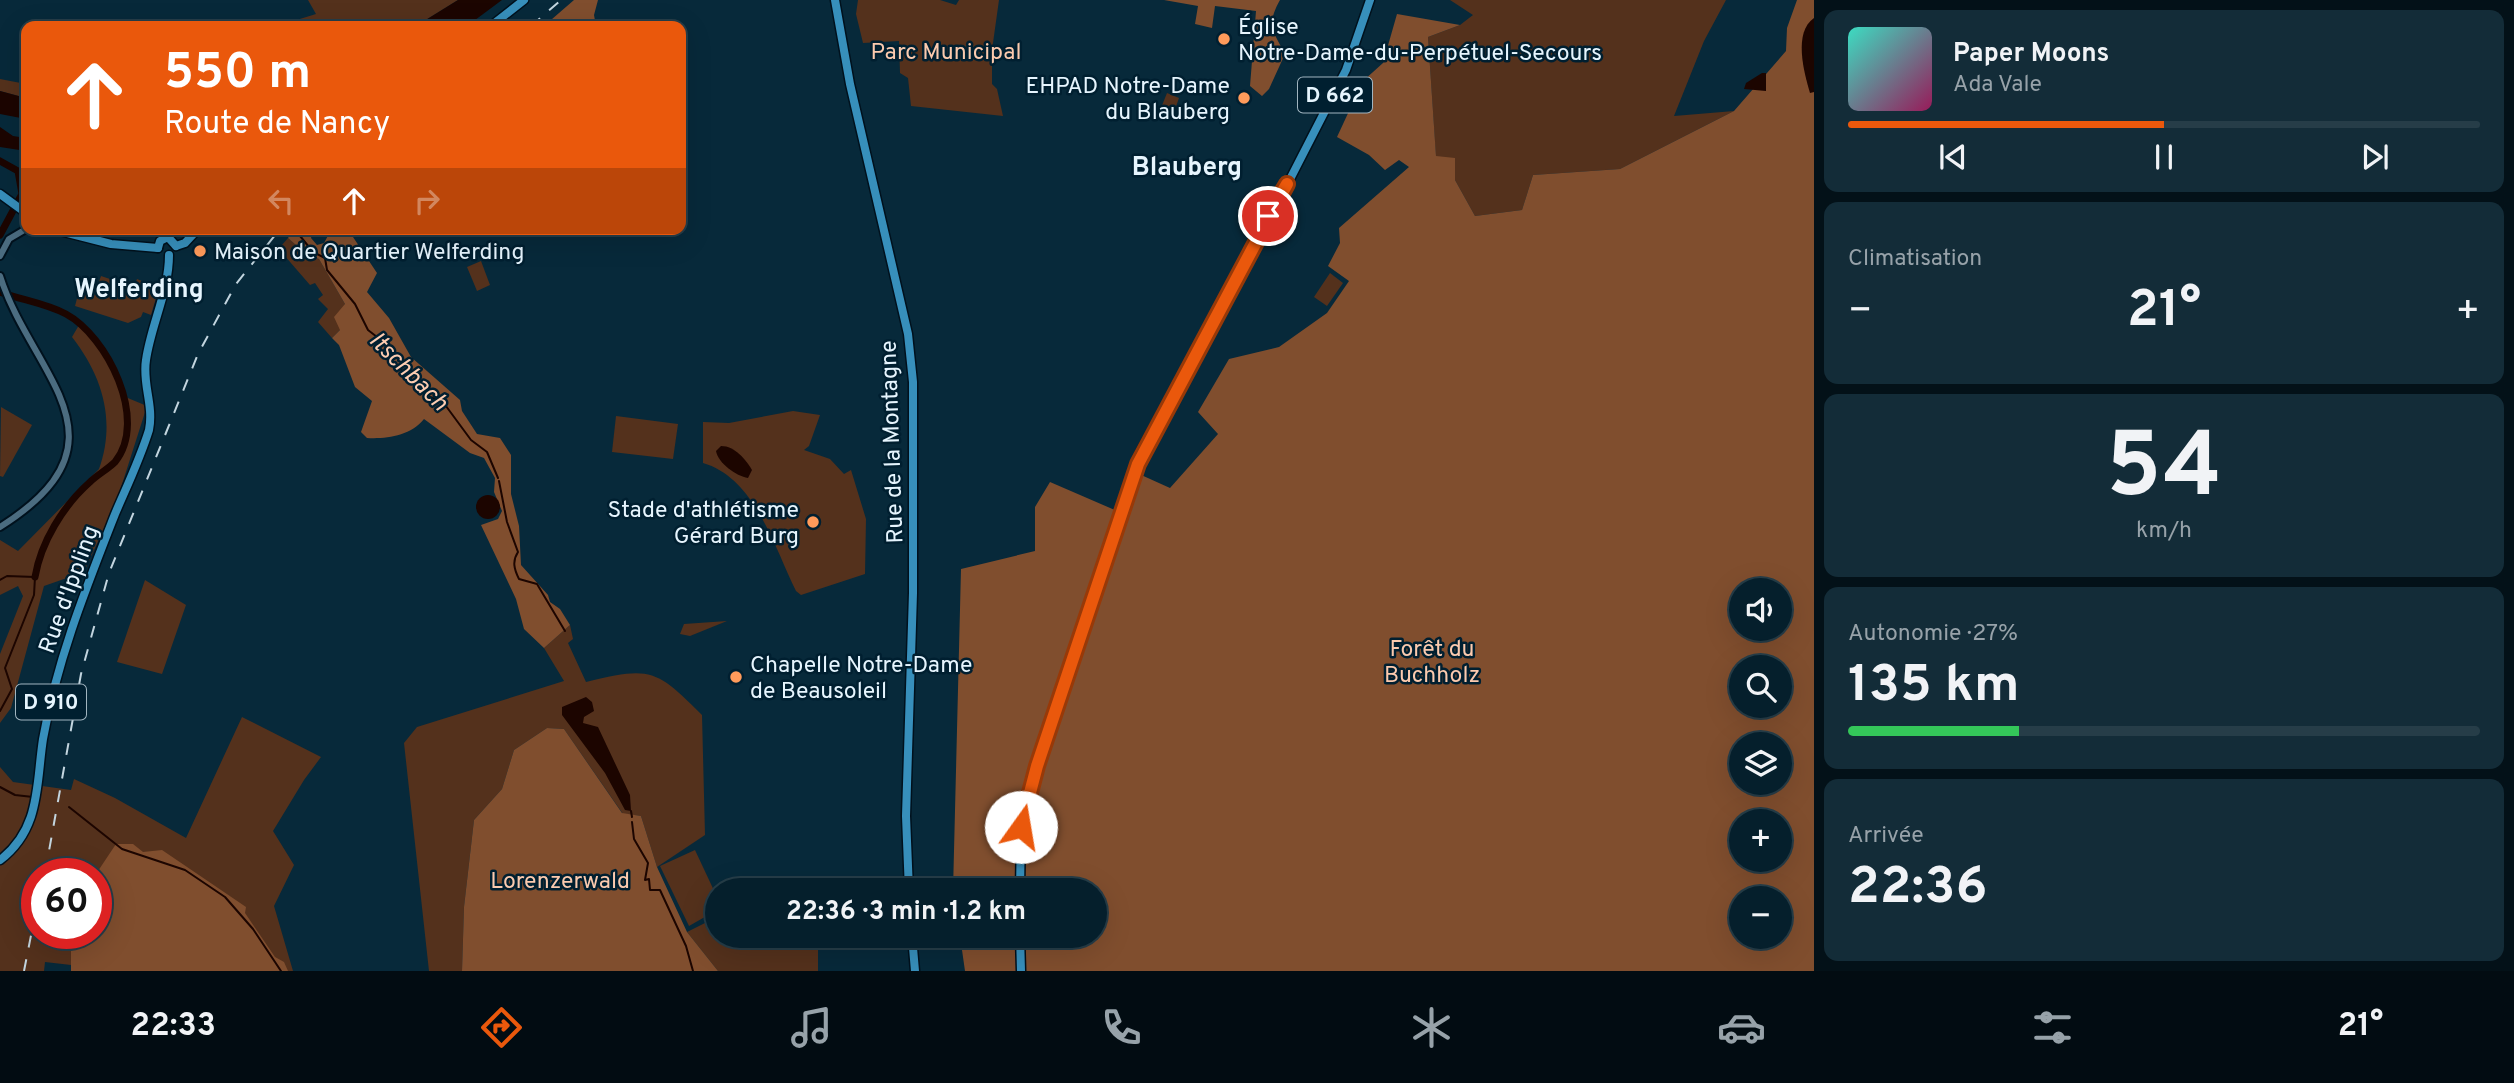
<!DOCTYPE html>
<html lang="fr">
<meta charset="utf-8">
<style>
:root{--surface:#051f2c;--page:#132c38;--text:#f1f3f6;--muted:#97a2a9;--line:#263d48;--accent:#ea580c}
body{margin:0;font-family:Overpass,sans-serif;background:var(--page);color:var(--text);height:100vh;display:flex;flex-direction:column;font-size:26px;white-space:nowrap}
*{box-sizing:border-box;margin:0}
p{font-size:23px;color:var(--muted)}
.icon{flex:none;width:38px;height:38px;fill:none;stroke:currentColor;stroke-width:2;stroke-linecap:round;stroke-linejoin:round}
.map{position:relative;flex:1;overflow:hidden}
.side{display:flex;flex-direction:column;gap:10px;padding:10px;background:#031118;width:700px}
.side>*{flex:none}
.top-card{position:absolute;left:21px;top:21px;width:665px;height:214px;border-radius:14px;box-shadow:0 7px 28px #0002,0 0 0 2px var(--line);background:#ea580c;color:#fff;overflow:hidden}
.buttons{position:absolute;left:1729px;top:578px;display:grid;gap:14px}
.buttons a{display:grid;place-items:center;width:63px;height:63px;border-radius:50%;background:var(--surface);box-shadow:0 7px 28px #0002,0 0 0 2px var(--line);font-size:35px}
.speed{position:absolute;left:21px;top:858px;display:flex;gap:14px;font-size:35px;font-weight:700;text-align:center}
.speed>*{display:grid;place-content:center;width:91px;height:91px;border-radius:50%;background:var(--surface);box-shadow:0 7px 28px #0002,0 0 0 2px var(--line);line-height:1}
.speed .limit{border:10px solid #d22;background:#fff;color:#111}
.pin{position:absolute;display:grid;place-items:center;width:60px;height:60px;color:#fff;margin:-30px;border:4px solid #fff;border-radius:50%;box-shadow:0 2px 7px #0007}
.me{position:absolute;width:77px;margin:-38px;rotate:13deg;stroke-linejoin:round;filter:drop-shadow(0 0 5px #0008)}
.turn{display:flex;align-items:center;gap:24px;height:147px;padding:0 28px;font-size:32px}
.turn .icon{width:91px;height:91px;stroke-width:2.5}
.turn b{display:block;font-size:49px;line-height:60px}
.lanes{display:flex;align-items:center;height:66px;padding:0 28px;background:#0003;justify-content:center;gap:35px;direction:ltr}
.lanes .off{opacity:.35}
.big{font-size:52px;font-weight:700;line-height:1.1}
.side .card{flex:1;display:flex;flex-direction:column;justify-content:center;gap:10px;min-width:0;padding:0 24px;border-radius:14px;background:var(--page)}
.side .dial{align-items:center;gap:0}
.dial b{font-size:91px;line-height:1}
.song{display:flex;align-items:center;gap:21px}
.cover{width:84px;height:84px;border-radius:10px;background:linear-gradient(135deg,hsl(170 70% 55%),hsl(330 70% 35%))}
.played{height:7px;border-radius:4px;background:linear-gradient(90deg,var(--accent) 50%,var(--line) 50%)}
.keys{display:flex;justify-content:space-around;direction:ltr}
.heat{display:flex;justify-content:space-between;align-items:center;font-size:38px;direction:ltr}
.charge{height:10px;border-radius:5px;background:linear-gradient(90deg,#34c759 27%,var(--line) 0)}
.trip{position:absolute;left:705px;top:878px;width:402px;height:70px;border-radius:35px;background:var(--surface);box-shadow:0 7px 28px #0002,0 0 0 2px var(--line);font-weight:700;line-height:70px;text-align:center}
.tab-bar{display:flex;height:112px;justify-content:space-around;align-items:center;background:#020c12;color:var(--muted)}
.tab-bar .icon{width:49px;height:49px}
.tab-bar .current{color:var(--accent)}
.tab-bar b{font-size:32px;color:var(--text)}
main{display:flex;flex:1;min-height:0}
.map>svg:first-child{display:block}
.green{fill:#54311c;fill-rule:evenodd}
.forest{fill:#804e2e;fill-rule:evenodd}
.water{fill:#1c0500}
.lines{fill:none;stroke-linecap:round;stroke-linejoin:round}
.stream{stroke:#1c0500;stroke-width:2}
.river{stroke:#1c0500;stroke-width:7}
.minor-casing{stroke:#00111d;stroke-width:10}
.major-casing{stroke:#00111d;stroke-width:11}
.minor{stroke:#4b6c80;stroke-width:6}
.major{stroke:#378fbb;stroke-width:8}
.rail{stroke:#c3d5df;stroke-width:2;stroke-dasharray:12 12;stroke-linecap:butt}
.route-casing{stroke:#983908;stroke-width:18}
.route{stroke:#ea580c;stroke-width:12}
.poi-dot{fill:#ff9b5b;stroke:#001f30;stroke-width:2.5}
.labels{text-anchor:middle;stroke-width:5;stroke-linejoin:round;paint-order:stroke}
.shield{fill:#001f30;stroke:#a1b5c0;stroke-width:2}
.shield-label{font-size:21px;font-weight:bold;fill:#e6f5fe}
.poi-label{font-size:23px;fill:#e6f5fe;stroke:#001f30;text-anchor:start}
.park-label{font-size:23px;fill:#fbcaae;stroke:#001f30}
.street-label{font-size:23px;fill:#e6f5fe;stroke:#001f30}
.water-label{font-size:24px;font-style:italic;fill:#fdcdb1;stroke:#001f30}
.quarter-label{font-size:26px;font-weight:bold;fill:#e6f5fe;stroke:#001f30}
</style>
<main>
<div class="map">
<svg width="1814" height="971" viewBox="0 0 1814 971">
<rect width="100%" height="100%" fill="#07293a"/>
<g class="green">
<path d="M308 0H458L416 26H277L316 14Z"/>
<path d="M858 0H940L956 5 959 0H999L992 50V84L997 89 1003 116 911 106 908 78 900 73 899 41 863 43 856 14Z"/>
<path d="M1450 0H1726L1704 41 1674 116 1734 111 1620 169 1533 175 1522 210 1475 216 1455 180V158H1436L1428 37 1460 25 1473 15Z"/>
<path d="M0 79 26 84V98L0 91Z"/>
<path d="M1167 93 1179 98 1172 118 1159 113Z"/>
<path d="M288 238 306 254 319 259 345 304 340 330 332 338 318 322 328 309 318 299 323 295 315 283 310 285 284 255 282 245Z"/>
<path d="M481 261 490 285 477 291 467 267Z"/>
<path d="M1330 273 1343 283 1327 306 1314 297Z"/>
<path d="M101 276 134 287 137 279 159 288 151 315 143 312 141 317 128 323 75 306 79 291 94 296Z"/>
<path d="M79 325 111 363 123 396 147 406 117 500 84 572 44 586 11 708 0 723V654L23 596 18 586 0 595V540L18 551 99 469C116 421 103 377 72 337Z"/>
<path d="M1 407 32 425 3 477 0 476Z"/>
<path d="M793 411 820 415 809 446 804 450 830 459 844 474 851 470 866 519 865 574 801 595 796 591C774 547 755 478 703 463V422L729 423Z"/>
<path d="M616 416 678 424 673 459 612 452Z"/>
<path d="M145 580 186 605 162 674 117 662Z"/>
<path d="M727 621 690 636 680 634 684 624Z"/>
<path d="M570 625 573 639 568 643 586 682C651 666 656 669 702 715L705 835 657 867 641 816 623 814 564 729 547 728 514 750 502 789 474 820 464 907 462 971H429L404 743 417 727 564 681 544 648Z"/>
<path d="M242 717 321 757 304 780 273 831 294 865 274 906 293 971H71V965L45 962 44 971H0V767L13 782 71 790 74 779 115 798 186 838ZM37 873H96V933H37Z"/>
<path d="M695 850 717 897V910L689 926 660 866Z"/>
<path d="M717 917 718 936 767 941 769 936H818V971H718L687 932Z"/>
</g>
<g class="forest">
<path d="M574 0H598L594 15 596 26H544Z"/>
<path d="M1164 0H1280C1266 25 1273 31 1285 54L1269 89 1262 96 1250 86 1256 11 1215 6 1212 28 1195 24 1198 6Z"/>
<path d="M1797 0H1814V971H965L960 936H1096V891H953L961 569 1035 551V507L1050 482 1124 514 1139 474 1170 488 1218 434 1198 412 1229 359 1279 347 1327 313 1349 281 1328 266 1340 243 1339 228 1409 167 1399 160 1385 170 1369 155 1337 137 1363 81 1383 63 1397 14 1460 25 1428 37 1436 156 1455 158V180L1475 216 1522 210 1533 175 1620 169 1734 111 1786 51 1787 28ZM1741 590H1780V628H1741ZM1741 667H1780V705H1741ZM1741 744H1780V782H1741ZM1741 821H1780V859H1741ZM1741 898H1780V936H1741Z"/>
<path d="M294 229H313L311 238 317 245 324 243 330 232 353 237 377 273 367 292 389 318 411 357 460 400 462 411 477 434 500 438 511 455V494L519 526 521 565 548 595 550 602 560 609 570 625 544 648 524 629 516 599 481 525 498 519 502 511 494 492 495 478 484 458 470 453 424 419C410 436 387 439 367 438L361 432 372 401 355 387 339 345 332 338 340 330 334 317 345 304 319 259 306 254 288 238Z"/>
<path d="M547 728 564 729 622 813 641 816 657 867 687 932 718 971H462L464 907 474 820 502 789 514 750Z"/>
<path d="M116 844H133L143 852 162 850 246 907 245 913 275 957 284 962 288 971H71V933H96V874Z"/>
</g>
<g class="water">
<path d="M458 0H502L467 26H416Z"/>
<path d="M1814 18V92L1810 93C1804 73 1793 32 1814 18Z"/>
<path d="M1762 73H1766V91L1744 89 1746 83Z"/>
<path d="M0 91 26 98V119L0 114Z"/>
<path d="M0 127 13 136 26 138V151L0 147Z"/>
<path d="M721 446C735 446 746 460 752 470L748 478C736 476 718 463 716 451Z"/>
<circle cx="488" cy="507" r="12"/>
<path d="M586 697 592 702 594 711 584 717 583 723 598 727 630 795 631 811 625 810 605 773 562 715V707Z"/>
</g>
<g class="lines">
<g class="stream">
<path d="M296 231 313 252 325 258 327 270 355 304 368 330 386 344 393 362 430 397 443 402 471 440 487 452 498 478"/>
<path d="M499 481 507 522 518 552C512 561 514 569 519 579L537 584 565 631"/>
<path d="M0 580 7 576 35 577 34 595 5 668 12 689 0 711"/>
<path d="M0 787 15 795 33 797"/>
<path d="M69 807 122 849 185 870 225 897 253 929 281 971"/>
<path d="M631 811 632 817"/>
<path d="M632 822 634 839 648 863 645 880 649 879 650 890H660L686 946 693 971"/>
</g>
<g class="river">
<path d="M0 161 18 171 22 194 0 235"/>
<path d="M0 292C21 300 45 303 66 314 107 336 149 420 115 462 108 469 97 475 90 482 63 506 41 542 35 577"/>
</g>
<defs>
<g id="minor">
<path d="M0 256 9 239 26 229"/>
<path d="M0 276C31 375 138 440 0 527"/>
</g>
<g id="major">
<path d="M835 0 850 84 908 334 913 382V593L906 816 909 891"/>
<path d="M491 26 524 0"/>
<path d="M1286 187 1346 70 1370 0"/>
<path d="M0 194 26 213"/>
<path d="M52 229 111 244 158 248"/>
<path d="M176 246 185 243 198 229"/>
<path d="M158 248 160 241 168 237 176 246"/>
<path d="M0 860C41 829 36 784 43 739 57 660 86 588 115 514 127 486 140 459 149 430 154 405 142 384 146 360 151 325 169 291 169 255"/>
<path d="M1020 891 1021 827 1029 790 1140 453 1287 184"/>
<path d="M912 936 915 971"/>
<path d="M1020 936 1021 971"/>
</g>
</defs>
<use href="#minor" class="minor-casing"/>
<use href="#major" class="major-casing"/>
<use href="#minor" class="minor"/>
<use href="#major" class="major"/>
<g class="rail">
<path d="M531 26 561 0"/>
<path d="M45 873 81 674 109 573 198 354 236 284 280 229"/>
<path d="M24 971 37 905"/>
</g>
</g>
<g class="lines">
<defs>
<path id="route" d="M1021 827 1037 766 1138 464 1287 184 1268 216"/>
</defs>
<use href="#route" class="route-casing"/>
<use href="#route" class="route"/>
</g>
<g class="poi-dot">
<circle cx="1224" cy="39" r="7"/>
<circle cx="1244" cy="98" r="7"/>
<circle cx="200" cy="251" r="7"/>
<circle cx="813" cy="522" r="7"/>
<circle cx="736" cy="677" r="7"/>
</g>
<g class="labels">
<g class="shield">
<rect x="1298" y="77.5" width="74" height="35" rx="5"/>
<rect x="16" y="684.5" width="70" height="35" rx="5"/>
</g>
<g class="shield-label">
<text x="1335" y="102">D 662</text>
<text x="51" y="709">D 910</text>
</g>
<g class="poi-label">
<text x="1238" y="34">Église<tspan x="1238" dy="26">Notre-Dame-du-Perpétuel-Secours</tspan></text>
<text x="1230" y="93" text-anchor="end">EHPAD Notre-Dame<tspan x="1230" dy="26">du Blauberg</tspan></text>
<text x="214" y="259">Maison de Quartier Welferding</text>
<text x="799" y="517" text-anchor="end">Stade d'athlétisme<tspan x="799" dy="26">Gérard Burg</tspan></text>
<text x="750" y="672">Chapelle Notre-Dame<tspan x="750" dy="26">de Beausoleil</tspan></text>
</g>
<g class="park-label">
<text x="946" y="59">Parc Municipal</text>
<text x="1432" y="656">Forêt du<tspan x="1432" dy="26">Buchholz</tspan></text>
<text x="560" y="888">Lorenzerwald</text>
</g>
<g class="street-label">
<text transform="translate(891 442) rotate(-92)" y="8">Rue de la Montagne</text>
<text transform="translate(68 589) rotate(-70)" y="8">Rue d'Ippling</text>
</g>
<g class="water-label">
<text transform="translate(409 371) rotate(45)" y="8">Itschbach</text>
</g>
<g class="quarter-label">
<text x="1187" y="175">Blauberg</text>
<text x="139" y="297">Welferding</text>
</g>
</g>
</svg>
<div class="buttons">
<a><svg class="icon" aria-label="sound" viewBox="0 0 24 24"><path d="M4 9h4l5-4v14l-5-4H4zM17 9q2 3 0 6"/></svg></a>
<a><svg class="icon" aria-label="search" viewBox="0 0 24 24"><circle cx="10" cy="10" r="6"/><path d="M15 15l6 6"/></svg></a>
<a><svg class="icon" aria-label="layers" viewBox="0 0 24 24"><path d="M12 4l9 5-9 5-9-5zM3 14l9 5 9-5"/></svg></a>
<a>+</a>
<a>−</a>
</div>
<div class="speed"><div class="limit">60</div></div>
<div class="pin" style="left:1268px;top:216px;background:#d93025"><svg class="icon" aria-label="arrive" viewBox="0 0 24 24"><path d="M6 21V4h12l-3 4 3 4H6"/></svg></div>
<svg class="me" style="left:1021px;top:827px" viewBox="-20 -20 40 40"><circle r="19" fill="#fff"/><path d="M0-13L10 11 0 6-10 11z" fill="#ea580c"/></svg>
<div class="trip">22:36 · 3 min · 1.2 km</div>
<div class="top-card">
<div class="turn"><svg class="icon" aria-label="ahead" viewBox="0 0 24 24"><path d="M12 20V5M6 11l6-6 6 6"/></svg><div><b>550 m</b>Route de Nancy</div></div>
<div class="lanes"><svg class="icon off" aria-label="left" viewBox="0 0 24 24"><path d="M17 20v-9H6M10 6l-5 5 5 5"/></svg><svg class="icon" aria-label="ahead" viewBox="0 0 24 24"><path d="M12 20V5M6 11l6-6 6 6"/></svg><svg class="icon off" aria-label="right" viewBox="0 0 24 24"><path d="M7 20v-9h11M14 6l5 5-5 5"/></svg></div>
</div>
</div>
<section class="side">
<div class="card">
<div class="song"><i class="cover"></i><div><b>Paper Moons</b><p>Ada Vale</p></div></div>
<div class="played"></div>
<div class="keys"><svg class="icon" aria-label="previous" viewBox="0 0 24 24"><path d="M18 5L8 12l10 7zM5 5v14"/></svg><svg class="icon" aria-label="pause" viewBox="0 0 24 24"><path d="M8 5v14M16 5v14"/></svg><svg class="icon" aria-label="next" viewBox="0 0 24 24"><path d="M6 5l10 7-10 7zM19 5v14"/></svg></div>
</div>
<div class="card"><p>Climatisation</p>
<div class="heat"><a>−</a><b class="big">21°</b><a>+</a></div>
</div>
<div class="card dial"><b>54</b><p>km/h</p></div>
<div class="card"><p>Autonomie · 27%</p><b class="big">135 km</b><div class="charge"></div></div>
<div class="card"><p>Arrivée</p><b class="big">22:36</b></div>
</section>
</main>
<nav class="tab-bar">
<b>22:33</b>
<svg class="icon current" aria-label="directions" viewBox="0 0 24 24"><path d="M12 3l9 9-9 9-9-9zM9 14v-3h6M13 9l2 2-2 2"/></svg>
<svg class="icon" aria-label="music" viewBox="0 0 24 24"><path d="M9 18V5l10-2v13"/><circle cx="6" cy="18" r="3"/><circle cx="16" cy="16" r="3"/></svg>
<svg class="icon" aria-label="phone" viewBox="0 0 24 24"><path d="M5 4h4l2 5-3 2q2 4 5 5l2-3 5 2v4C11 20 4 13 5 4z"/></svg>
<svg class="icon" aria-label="climate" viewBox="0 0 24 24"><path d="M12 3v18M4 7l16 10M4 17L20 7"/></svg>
<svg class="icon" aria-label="car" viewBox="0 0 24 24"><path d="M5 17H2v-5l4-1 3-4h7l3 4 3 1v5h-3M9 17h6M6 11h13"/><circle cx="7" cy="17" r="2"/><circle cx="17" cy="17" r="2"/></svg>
<svg class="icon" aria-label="filters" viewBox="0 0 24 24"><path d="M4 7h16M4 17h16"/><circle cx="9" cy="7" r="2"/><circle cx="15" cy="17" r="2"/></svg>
<b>21°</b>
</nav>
